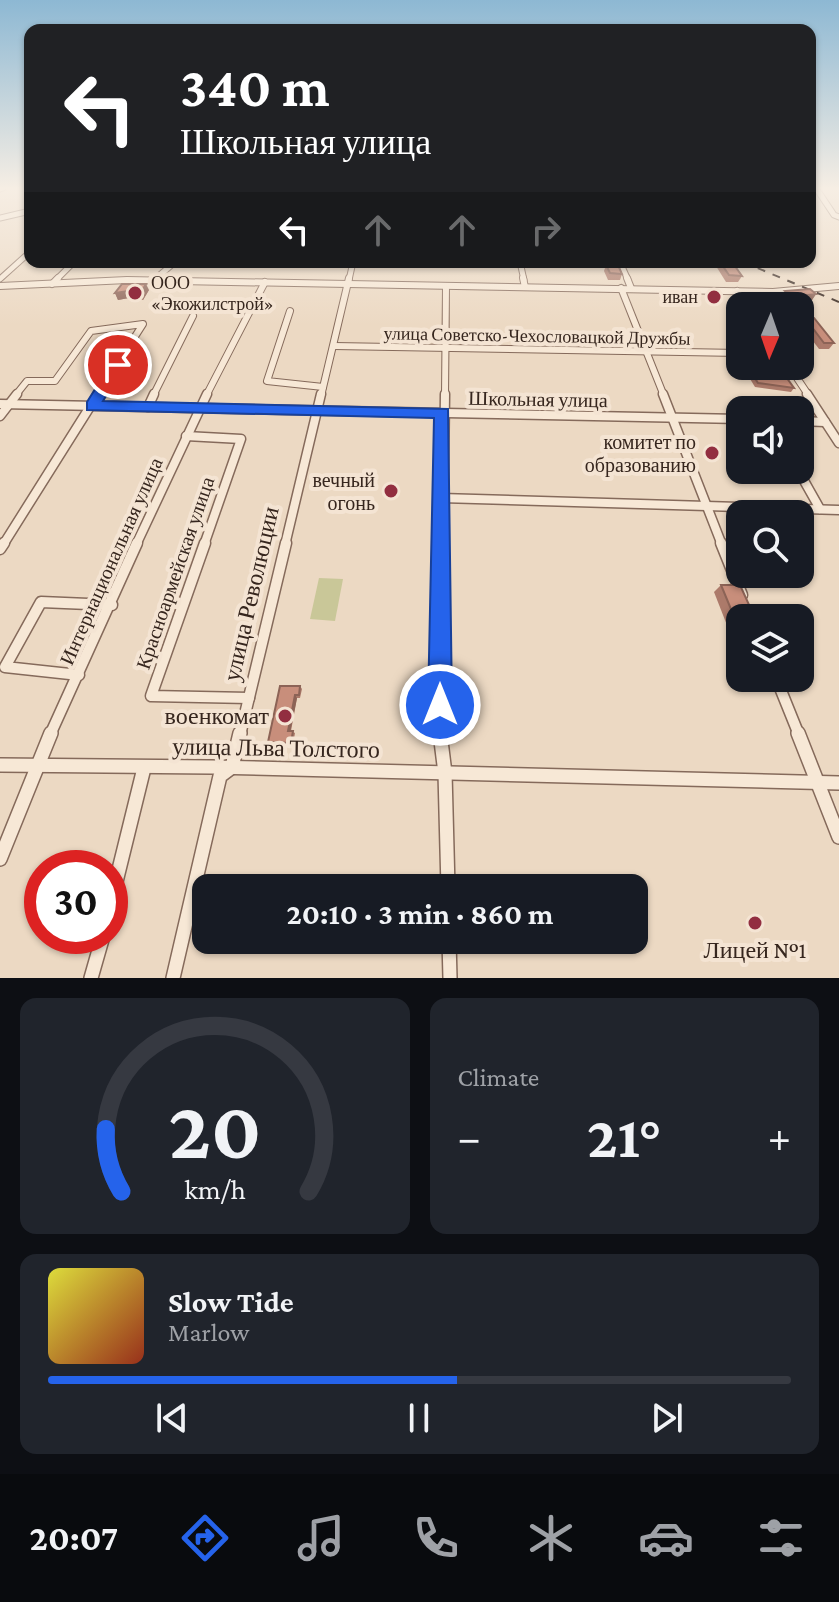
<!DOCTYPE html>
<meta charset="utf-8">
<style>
:root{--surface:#171b24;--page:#20242c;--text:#f1f3f6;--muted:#9ea1a6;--line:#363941;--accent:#2563eb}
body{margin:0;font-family:"Crimson Pro",serif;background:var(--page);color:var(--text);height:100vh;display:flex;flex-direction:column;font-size:30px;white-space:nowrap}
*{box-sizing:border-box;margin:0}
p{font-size:26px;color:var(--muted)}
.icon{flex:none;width:44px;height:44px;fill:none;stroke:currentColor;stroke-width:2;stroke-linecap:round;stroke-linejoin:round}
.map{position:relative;height:978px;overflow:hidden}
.sheet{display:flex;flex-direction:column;gap:20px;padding:20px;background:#0d0f14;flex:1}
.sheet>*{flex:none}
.hud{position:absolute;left:24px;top:24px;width:792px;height:244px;border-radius:16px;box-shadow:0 2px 6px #0004;background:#202124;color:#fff;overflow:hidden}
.needle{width:52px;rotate:182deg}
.fabs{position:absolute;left:726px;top:292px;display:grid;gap:16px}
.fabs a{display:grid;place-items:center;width:88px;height:88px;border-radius:16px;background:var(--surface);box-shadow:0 2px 6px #0004;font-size:40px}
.speed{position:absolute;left:24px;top:850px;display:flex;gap:16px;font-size:40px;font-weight:700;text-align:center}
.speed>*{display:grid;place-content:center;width:104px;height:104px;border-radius:50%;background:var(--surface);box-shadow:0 2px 6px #0004;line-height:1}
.speed .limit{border:12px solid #d22;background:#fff;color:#111}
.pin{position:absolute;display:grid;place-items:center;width:68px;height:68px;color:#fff;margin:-34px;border:4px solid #fff;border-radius:50%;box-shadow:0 2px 8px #0007}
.me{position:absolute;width:88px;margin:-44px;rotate:0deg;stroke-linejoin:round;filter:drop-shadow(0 0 6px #0008)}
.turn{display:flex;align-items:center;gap:28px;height:168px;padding:0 24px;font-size:36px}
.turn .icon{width:104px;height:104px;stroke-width:2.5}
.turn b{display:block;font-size:56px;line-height:68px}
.lanes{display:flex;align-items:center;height:76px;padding:0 24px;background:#0003;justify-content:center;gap:40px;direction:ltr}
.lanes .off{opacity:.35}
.big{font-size:60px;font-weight:700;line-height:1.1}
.sheet .tile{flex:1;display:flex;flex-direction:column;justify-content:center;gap:12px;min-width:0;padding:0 28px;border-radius:16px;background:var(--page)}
.sheet .dial{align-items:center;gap:0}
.dial svg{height:208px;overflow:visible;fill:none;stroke:var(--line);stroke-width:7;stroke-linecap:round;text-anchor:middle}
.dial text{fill:var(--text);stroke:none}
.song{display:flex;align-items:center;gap:24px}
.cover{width:96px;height:96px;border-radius:12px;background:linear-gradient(135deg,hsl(60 70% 55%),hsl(10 70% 35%))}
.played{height:8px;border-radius:4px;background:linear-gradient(90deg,var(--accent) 55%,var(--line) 55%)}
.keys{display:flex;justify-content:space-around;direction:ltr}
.heat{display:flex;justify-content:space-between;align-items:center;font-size:44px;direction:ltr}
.sheet .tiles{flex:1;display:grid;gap:20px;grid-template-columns:1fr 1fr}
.tile:last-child{grid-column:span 2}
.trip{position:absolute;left:192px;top:874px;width:456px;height:80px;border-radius:16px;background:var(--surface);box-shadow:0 2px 6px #0004;font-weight:700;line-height:80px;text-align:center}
.menu{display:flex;height:128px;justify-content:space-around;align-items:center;background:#090b0e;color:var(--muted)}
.menu .icon{width:56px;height:56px}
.menu .on{color:var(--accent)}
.menu b{font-size:36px;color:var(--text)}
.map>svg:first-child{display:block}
.green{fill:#c9c798}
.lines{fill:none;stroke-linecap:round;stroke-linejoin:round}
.minor-far4-casing{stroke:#856a5b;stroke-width:7}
.minor-far3-casing{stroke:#856a5b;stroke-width:8}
.minor-far2-casing{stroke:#856a5b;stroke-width:11}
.minor-far1-casing{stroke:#856a5b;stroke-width:13}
.minor-casing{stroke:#856a5b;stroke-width:16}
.minor-far4{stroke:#f7e8d6;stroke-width:5}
.minor-far3{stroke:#f7e8d6;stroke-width:6}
.minor-far2{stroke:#f7e8d6;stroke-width:8}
.minor-far1{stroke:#f7e8d6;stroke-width:10}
.minor{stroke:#f7e8d6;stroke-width:13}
.rail{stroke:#36261e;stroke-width:2;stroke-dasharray:8 8;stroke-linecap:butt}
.wall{fill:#ac7a6a}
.shaded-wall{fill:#8c6356}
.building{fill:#c88e7b;stroke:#8c6356;stroke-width:2}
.route{fill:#2563eb;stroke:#184099;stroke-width:2}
.poi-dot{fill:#922e40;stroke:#f4e4d3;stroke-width:3}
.labels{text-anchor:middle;stroke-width:8;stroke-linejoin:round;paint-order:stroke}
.far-poi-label{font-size:18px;fill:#36261e;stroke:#f4e4d3;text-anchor:start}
.far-street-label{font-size:18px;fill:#36261e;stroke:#f4e4d3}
.street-label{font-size:20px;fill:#36261e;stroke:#f4e4d3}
.poi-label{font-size:20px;fill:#36261e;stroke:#f4e4d3;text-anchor:end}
.near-street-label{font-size:24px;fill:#36261e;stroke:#f4e4d3}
.near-poi-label{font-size:24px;fill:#36261e;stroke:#f4e4d3;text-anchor:end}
</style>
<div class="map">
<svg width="839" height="978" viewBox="0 0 839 978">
<rect width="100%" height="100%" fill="#ecd9c3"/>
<path class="green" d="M319 578 343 579 335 621 310 619Z"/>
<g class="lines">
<defs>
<g id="minor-far4">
<path d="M816 188 834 215 839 217"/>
<path d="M0 189 3 188"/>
<path d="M0 218 30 211"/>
<path d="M520 262 524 280"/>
<path d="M620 262 628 280"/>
<path d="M0 279 30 252"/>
<path d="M56 280 74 262"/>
<path d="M154 280 175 262"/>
<path d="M349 280 353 262"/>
</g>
<g id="minor-far3">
<path d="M523 278 525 287"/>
<path d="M627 278 631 288"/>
<path d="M154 280 157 278"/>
<path d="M52 284 58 278"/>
<path d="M0 286 127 280 773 292 839 286"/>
<path d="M621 288 664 396"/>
<path d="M737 291 747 306"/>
<path d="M290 311 267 381 323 387"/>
<path d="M334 346 740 353"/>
<path d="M789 366 809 396"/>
<path d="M15 396 27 381H55L91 331 143 324 97 396"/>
<path d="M153 396 193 316"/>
<path d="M206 396 265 282"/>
<path d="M321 396 349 278"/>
<path d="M445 396 446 286"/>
</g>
<g id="minor-far2">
<path d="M663 394 722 545"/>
<path d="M807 394 839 443"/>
<path d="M0 404 740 419"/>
<path d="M148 407 154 394"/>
<path d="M0 416 17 394"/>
<path d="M800 421 825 422"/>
<path d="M186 436 241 439 204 545"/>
<path d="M798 470 820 509"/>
<path d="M441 498 839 510"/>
<path d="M3 545 98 394"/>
<path d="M136 545 207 394"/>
<path d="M285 545 321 394"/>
<path d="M443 545 445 394"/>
</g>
<g id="minor-far1">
<path d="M205 543 151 696 249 698"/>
<path d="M721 543 742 595"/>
<path d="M0 549 4 543"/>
<path d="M79 675 5 667 41 602 112 605"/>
<path d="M776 678 799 735"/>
<path d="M50 735 137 543"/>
<path d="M240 735 286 543"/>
<path d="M440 735 443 543"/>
</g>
<g id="minor">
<path d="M440 733 445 773 448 888"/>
<path d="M798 733 839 837"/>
<path d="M0 765 212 767 839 783"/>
<path d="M0 859 51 733"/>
<path d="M110 906 144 768"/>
<path d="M449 940 450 978"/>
<path d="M91 978 103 936"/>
<path d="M173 978 220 776 232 767 240 733"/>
</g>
</defs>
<use href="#minor-far4" class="minor-far4-casing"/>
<use href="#minor-far3" class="minor-far3-casing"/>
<use href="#minor-far2" class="minor-far2-casing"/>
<use href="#minor-far1" class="minor-far1-casing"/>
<use href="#minor" class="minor-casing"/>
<use href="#minor-far4" class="minor-far4"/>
<use href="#minor-far3" class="minor-far3"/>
<use href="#minor-far2" class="minor-far2"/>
<use href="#minor-far1" class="minor-far1"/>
<use href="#minor" class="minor"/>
<path class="rail" d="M743 262 839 302"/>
</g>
<g class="wall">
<path d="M718 262H732L742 276 738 282H726L716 266Z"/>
<path d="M606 265 622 274 620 280H608L604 271Z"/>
<path d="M149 290 143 300H136L134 297 118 300 115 293Z"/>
<path d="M785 291 816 294 812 300 788 303 781 297Z"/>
<path d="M805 318 834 343 829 349H819L800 324Z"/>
<path d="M749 369 794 388 791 392 755 387 747 374Z"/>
<path d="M721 585 740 618V638H732L714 592Z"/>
<path d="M300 686 302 689 300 698H297L291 731 295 733 293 745 270 744 268 742Z"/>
</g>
<g class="shaded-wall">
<path d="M146 284 149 290 143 300 140 294Z"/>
<path d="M135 290 133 293 134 297 118 300 115 293Z"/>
<path d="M816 294 812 300 788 303 792 297Z"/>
<path d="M295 695 297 698 290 733 288 731Z"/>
</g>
<g class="building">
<path d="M720 262H732L742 276 729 275Z"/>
<path d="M606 265H618L622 274 610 273Z"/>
<path d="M122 284H146L140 294 133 293 135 290 115 293Z"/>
<path d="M810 289 816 294 792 297 785 291Z"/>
<path d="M805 318H814L834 343H824Z"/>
<path d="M749 369 781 370 794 388 758 383Z"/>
<path d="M721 585H740L755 618H740V631Z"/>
<path d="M280 686H300L299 695H295L288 731H293L291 743 268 742Z"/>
</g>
<linearGradient id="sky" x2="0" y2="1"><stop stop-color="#8db8d3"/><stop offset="0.58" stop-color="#f6eee4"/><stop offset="1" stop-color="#f6eee4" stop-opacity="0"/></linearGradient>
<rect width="839" height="325" fill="url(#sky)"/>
<path class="route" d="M118 361 125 365 103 401 448 409 452 705 448 714 440 717 431 714 428 705 434 418 87 410V402L112 362Z"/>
<g class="poi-dot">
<circle cx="135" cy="293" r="8"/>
<circle cx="714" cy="297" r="8"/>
<circle cx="712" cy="453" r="8"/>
<circle cx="391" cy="491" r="8"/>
<circle cx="285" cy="716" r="8"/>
<circle cx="755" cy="923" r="8"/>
</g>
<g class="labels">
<g class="far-poi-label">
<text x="151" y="289">ООО<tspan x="151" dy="21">«Экожилстрой»</tspan></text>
<text x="698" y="303" text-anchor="end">иван</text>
</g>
<g class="far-street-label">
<text transform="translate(537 336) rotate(1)" y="6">улица Советско-Чехословацкой Дружбы</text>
</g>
<g class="street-label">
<text transform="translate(538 399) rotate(1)" y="7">Школьная улица</text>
<text transform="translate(111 561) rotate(-66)" y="7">Интернациональная улица</text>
<text transform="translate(175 573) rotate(-71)" y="7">Красноармейская улица</text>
</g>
<g class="poi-label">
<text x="696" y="449">комитет по<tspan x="696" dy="23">образованию</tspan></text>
<text x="375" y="487">вечный<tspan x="375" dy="23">огонь</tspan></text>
</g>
<g class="near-street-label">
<text transform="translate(251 594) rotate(-77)" y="8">улица Революции</text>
<text transform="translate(276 748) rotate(1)" y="8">улица Льва Толстого</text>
</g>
<g class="near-poi-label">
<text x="269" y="724">военкомат</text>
<text x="755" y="958" text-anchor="middle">Лицей №1</text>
</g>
</g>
</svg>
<div class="fabs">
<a><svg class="needle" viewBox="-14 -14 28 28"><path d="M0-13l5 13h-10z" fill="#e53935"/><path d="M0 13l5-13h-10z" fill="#9ea1a6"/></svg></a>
<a><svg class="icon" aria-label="sound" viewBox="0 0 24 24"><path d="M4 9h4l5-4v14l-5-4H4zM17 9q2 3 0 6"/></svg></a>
<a><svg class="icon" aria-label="search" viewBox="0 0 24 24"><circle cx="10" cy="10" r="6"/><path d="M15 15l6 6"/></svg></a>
<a><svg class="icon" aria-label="layers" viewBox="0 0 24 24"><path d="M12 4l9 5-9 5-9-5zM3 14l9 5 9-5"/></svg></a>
</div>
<div class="speed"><div class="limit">30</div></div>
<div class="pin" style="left:118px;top:365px;background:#d93025"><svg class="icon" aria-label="arrive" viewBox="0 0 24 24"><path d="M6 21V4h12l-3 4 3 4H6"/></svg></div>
<svg class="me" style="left:440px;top:705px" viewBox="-20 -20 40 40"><circle r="17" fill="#2563eb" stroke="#fff" stroke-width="3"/><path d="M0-11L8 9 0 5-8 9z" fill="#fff"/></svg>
<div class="trip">20:10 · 3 min · 860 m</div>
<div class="hud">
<div class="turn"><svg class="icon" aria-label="left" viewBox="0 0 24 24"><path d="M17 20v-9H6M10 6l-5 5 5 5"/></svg><div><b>340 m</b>Школьная улица</div></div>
<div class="lanes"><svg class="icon" aria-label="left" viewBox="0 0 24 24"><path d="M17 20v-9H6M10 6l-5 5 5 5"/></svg><svg class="icon off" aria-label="ahead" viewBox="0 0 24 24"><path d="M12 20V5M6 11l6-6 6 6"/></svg><svg class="icon off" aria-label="ahead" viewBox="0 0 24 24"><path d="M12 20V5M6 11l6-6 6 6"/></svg><svg class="icon off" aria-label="right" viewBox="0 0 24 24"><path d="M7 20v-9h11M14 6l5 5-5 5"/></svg></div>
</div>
</div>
<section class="sheet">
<div class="tiles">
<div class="tile dial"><svg viewBox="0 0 100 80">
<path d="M14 69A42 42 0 1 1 86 69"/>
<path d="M14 69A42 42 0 0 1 8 45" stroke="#2563eb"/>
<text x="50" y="56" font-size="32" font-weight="700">20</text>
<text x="50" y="72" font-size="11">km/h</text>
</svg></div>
<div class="tile"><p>Climate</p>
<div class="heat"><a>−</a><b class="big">21°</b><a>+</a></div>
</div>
<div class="tile">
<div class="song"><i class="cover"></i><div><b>Slow Tide</b><p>Marlow</p></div></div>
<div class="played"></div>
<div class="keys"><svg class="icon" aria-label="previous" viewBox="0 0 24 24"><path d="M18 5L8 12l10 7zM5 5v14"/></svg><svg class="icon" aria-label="pause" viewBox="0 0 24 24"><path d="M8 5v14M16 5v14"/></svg><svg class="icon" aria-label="next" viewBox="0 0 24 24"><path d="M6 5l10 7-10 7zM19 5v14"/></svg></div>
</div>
</div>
</section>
<nav class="menu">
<b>20:07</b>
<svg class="icon on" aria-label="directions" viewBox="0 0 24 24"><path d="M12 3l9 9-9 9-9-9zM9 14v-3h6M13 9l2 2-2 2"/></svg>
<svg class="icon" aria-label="music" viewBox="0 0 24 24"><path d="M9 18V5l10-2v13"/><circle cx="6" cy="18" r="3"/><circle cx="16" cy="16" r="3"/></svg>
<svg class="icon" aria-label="phone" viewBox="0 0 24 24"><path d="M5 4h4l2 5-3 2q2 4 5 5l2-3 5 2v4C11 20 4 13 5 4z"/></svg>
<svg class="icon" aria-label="climate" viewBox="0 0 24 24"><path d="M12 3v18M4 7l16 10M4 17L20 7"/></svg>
<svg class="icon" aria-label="car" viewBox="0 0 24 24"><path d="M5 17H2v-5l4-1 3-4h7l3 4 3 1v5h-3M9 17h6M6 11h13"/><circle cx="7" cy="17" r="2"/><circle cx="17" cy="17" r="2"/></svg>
<svg class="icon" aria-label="filters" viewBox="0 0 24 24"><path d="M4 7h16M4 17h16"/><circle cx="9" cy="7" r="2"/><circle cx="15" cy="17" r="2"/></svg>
</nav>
